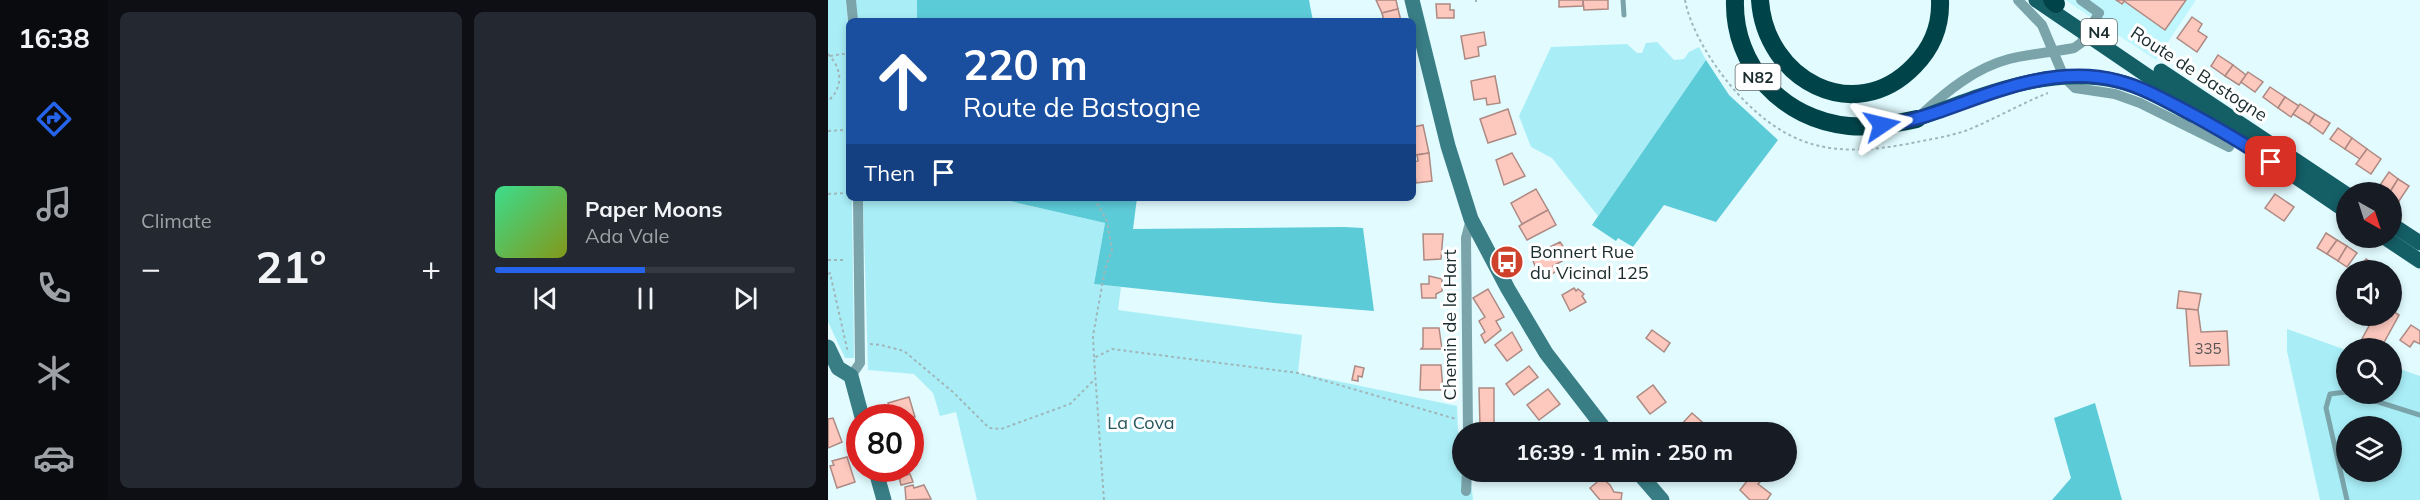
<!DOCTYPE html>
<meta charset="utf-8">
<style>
:root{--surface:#171b24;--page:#242831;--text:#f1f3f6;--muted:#9ea1a6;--line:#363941;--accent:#2563eb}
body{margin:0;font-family:Mulish,sans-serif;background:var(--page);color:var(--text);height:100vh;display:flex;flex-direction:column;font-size:22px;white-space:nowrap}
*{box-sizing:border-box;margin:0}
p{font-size:20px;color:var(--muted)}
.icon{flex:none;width:33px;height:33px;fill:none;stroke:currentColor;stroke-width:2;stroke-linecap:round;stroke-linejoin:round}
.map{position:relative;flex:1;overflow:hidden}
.details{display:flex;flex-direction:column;gap:12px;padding:12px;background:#0d0f14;width:720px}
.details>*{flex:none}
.banner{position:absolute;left:18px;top:18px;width:570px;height:183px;border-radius:9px;box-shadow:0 3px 9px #0003;background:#1a4fa0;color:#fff;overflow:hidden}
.needle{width:39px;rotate:141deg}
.tools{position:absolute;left:1508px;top:182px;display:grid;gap:12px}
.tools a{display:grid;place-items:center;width:66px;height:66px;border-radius:50%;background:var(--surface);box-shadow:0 3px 9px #0003;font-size:30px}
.speed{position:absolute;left:18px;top:404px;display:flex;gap:12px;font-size:30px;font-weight:700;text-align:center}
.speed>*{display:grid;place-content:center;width:78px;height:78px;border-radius:50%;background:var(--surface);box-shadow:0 3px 9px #0003;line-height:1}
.speed .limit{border:9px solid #d22;background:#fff;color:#111}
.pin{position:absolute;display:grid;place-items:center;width:51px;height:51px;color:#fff;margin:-26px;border-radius:12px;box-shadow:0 3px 9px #0006}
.me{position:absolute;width:66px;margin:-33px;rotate:80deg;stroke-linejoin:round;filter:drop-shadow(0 0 4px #0008)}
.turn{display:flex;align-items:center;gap:21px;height:126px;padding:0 18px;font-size:27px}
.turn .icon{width:78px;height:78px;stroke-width:2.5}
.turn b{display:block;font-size:42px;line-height:51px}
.then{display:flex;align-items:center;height:57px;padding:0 18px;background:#0003;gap:12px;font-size:22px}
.big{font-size:45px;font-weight:700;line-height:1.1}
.details .widget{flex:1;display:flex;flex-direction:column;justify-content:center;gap:9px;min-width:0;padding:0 21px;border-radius:9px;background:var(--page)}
.song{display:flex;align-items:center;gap:18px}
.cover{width:72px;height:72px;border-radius:9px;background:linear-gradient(135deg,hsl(150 70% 55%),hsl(70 70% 35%))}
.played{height:6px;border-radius:3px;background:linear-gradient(90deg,var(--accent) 50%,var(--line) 50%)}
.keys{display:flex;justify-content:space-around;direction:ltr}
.heat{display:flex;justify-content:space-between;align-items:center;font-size:33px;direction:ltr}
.details .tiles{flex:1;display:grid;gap:12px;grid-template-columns:repeat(2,1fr)}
.trip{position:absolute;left:624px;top:422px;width:345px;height:60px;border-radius:30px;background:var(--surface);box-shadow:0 3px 9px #0003;font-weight:700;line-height:60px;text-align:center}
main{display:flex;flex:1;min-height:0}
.tabs{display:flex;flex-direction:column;width:108px;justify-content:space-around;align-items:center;background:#090b0e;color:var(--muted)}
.tabs .icon{width:42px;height:42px}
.tabs .on{color:var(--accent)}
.tabs b{font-size:27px;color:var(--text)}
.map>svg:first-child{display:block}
.built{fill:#c0f7fe}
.green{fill:#a9eef7;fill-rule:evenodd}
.forest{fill:#5ccbd8}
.building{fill:#fdc9bf;stroke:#ae8982;stroke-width:1.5}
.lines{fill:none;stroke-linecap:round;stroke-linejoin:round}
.path{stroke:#a0b7ba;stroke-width:2;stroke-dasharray:3 3;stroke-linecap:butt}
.lane{stroke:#7aa4aa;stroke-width:5}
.street{stroke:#7aa4aa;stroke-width:10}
.secondary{stroke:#397d85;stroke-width:15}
.primary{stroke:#145e66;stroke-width:15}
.highway{stroke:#00444a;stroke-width:18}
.route-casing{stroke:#184099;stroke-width:15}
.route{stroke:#2563eb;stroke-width:10}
.labels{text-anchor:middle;stroke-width:6;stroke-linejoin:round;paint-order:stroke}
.number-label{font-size:15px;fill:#545352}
.shield{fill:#fff;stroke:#5f6b6d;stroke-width:1.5}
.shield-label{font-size:16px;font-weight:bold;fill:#1b2c2e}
.street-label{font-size:18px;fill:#1b2c2e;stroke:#fff}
.poi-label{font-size:18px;fill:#1b2c2e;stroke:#fff;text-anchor:start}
.park-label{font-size:18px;fill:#27585e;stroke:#fff}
</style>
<main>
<nav class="tabs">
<b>16:38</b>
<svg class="icon on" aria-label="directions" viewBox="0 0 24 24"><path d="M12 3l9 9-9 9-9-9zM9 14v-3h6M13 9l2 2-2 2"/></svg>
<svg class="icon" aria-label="music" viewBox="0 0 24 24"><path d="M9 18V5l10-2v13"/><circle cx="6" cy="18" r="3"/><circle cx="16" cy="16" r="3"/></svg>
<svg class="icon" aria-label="phone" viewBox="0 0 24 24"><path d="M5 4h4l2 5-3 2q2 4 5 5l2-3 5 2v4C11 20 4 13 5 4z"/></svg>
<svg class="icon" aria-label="climate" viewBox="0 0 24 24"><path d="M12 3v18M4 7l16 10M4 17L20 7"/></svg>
<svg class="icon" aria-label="car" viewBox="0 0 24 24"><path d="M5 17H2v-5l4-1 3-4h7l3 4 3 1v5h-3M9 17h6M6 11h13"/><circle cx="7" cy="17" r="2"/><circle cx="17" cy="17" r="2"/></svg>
</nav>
<section class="details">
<div class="tiles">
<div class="widget"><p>Climate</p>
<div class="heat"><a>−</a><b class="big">21°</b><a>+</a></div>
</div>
<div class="widget">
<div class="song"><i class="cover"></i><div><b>Paper Moons</b><p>Ada Vale</p></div></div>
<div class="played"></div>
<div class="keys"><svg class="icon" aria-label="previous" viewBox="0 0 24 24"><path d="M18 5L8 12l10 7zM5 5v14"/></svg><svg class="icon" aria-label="pause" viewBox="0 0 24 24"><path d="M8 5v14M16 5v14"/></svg><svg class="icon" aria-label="next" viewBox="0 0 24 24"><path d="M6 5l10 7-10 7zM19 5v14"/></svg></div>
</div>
</div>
</section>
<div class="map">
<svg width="1592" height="500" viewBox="0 0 1592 500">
<rect width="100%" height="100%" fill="#e1fbff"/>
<path class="built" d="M1237 0H1368L1328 60Z"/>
<g class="green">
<path d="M0 0H18L21 38V198H24L26 358H17L0 322Z"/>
<path d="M27 0H89V21H29Z"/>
<path d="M829 42 846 60 856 59 861 52 871 47 878 60 770 216 724 158 703 147 691 116 723 47 799 44 809 53H814L818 43Z"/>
<path d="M35 198H169L277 223 266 284 293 287 290 310 474 335 470 373 629 406 630 431 634 439V471H642L645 500H149L128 412 112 416 105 393 86 374 40 370Z"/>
<path d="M1459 329 1518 350V393H1563V366L1592 376V500H1492L1459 351ZM1518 426H1563V471H1518Z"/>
</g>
<g class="forest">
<path d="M89 0H481L485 21H89Z"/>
<path d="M878 60 901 95 950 140 888 222 836 205 805 247 790 238 788 241 764 225Z"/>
<path d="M169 198H309L305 229 516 227 535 228 546 311 446 303 266 284 277 223Z"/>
<path d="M1267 403 1294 500H1224L1243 478 1226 418Z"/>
</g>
<g class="building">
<path d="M548 0H568L570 9 554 13Z"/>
<path d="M731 0H755V6L731 7Z"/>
<path d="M755 0H780V9L756 10Z"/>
<path d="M1288 0H1358L1337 30 1296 1 1294 4Z"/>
<path d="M608 4H622V10H626V18H609Z"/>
<path d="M570 9 573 21H556L554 13Z"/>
<path d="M1364 17 1374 24 1370 31 1379 37 1369 52 1349 38Z"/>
<path d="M656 32 658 45 650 47 651 56 637 59 633 36Z"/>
<path d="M1390 55 1405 65 1397 76 1383 66Z"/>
<path d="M1405 65 1418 75 1411 85 1397 76Z"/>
<path d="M1420 72 1435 82 1427 92 1413 82Z"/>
<path d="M667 76 672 103 659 105 658 98 646 100 643 81Z"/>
<path d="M1442 87 1457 97 1450 108 1435 97Z"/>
<path d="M1457 97 1471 106 1463 117 1450 108Z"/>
<path d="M1472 104 1487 114 1481 124 1465 114Z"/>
<path d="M680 109 688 134 660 143 652 119Z"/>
<path d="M1487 114 1502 123 1495 134 1481 124Z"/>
<path d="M595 125 601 153 586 155 585 127Z"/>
<path d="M1510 128 1524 138 1517 149 1502 139Z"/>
<path d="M1524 138 1539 149 1532 159 1517 149Z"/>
<path d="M1539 149 1553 159 1543 174 1528 164Z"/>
<path d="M601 153 604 181 588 183 585 162 590 161 589 155Z"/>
<path d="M684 153 697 176 676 185 668 160Z"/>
<path d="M1561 172 1570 179 1562 192H1557L1550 188Z"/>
<path d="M1570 179 1581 186 1571 201 1563 196 1562 192Z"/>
<path d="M708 189 720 210 694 224 683 203Z"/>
<path d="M1447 194 1466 207 1456 221 1437 208Z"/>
<path d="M720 210 728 225 699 240 691 226Z"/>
<path d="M1498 233 1509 240 1499 254 1489 248Z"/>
<path d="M595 234H615L613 259 596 260Z"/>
<path d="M1509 240 1519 246 1510 261 1499 254Z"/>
<path d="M732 242 737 249 731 252 736 260 725 266 729 271 713 280 703 256Z"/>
<path d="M1519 246 1529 253 1519 267 1510 261Z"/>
<path d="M1538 259 1549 266 1546 270H1531Z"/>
<path d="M601 276 614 279V291L608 294V298H594L593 284H601Z"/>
<path d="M746 288 748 291 750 289 756 294 754 296 758 302 742 311 734 295Z"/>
<path d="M660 289 676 317 668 321 673 330 657 343 653 335 657 332 651 321 657 317 645 298Z"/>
<path d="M1351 291 1373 294 1370 310 1349 308Z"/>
<path d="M1358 309 1370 310 1373 332 1399 331 1401 365 1362 366Z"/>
<path d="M1563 310 1571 315 1553 348H1529L1547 315H1563Z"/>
<path d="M1583 325 1592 331V344L1586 341 1582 347 1572 340Z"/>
<path d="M595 328H611L614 349H593L595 347Z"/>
<path d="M824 330 842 343 836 352 818 338Z"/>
<path d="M684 332 694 350 679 361 667 345Z"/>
<path d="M593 365H613L615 390H592Z"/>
<path d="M527 366 536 368 534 377 530 376V381L524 380Z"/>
<path d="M701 366 710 377 686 395 678 384Z"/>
<path d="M825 385 838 402 822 414 809 397Z"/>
<path d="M651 388H666V426H652Z"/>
<path d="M720 389 732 404 711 420 699 405Z"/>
<path d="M81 397 87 417H64L60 403Z"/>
<path d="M864 413 881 428 883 425 890 431H837L847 424 850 428 852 426Z"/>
<path d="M5 418 14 442 0 448V419Z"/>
<path d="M84 436 91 460 82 463V437Z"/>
<path d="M19 457 27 482 9 488 2 466 6 465 4 461Z"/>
<path d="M660 471H678L679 475 661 478Z"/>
<path d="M927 471 936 478 930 484 943 494 939 500H922L912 490Z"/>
<path d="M82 474 85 482 73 485 71 477Z"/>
<path d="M774 478 782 485 786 492 794 493 793 500H772L762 488Z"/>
<path d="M85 485 86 488 96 485 103 499 78 500 77 487Z"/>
</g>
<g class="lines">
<g class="path">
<path d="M648 0V2"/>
<path d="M857 0C863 32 888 70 910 94 962 150 1007 157 1079 144 1098 140 1119 137 1137 131 1165 120 1192 104 1220 93"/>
<path d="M0 54C14 68 16 87 0 101"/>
<path d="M2 56 21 53"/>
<path d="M0 131 16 130"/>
<path d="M0 194 19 193"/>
<path d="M0 260H16"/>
<path d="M0 274 2 273 20 353"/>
<path d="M42 344 53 345 76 351 126 393 161 428 173 429 242 404 267 379"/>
<path d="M266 357 265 336 277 269 284 250 279 221 266 198"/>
<path d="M276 500 266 358 284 349 470 373 628 419"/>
</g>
<g class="lane">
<path d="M795 0 796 15"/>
<path d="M1518 392 1502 394 1498 408 1519 500"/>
<path d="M1522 393 1592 415"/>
</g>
<g class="street">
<path d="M23 0 25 21"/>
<path d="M1190 0 1214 25 1236 77 1247 88 1287 94 1312 103 1401 147"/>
<path d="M1094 114C1119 91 1147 68 1181 59 1202 54 1225 52 1246 48L1253 43 1271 13 1253 0"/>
<path d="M23 376 32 363 30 198"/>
<path d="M640 432 638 238 643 219"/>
<path d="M638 491 639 471"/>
</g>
<g class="secondary">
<path d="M584 0 620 146 643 219 680 289 718 353 779 432"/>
<path d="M0 347 10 368 23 376 34 417"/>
<path d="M47 468 56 500"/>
<path d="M809 471 834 500"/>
</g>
<g class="primary">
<path d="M1208 0 1518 211"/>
<path d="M1333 71 1518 194"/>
<path d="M1089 119C1151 96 1221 65 1289 81 1315 87 1340 102 1364 115"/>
<path d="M1563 224 1592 243"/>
<path d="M1556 237 1592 261"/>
</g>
<g class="highway">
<path d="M907 0C905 66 955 120 1021 126 1044 128 1066 124 1089 119"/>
<path d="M932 0C937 79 1026 128 1086 66 1104 48 1113 25 1112 0"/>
<path d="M1224 0 1228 4"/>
</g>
</g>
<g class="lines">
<defs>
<path id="route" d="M1054 125C1095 121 1133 102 1172 90 1209 78 1252 71 1290 81 1311 86 1333 98 1352 108 1384 125 1414 142 1443 162"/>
</defs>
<use href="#route" class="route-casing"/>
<use href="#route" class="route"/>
</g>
<defs>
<symbol id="bus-disc" viewBox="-11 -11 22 22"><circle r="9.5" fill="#ce422b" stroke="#fff"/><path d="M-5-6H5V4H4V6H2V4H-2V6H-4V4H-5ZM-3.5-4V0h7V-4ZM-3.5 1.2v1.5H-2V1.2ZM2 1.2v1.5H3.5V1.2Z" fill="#fff"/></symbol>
</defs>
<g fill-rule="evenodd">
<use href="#bus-disc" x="660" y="243" width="38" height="38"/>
</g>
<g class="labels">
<g class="number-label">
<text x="1380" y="354">335</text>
</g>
<g class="shield">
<rect x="1253" y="19" width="36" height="26" rx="4.5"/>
<rect x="907.5" y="64" width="45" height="26" rx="4.5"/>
</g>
<g class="shield-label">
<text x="1271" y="38">N4</text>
<text x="930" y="83">N82</text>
</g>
<g class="street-label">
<text transform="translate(1371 74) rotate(33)" y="6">Route de Bastogne</text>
<text transform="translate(622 325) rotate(-90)" y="6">Chemin de la Hart</text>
</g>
<g class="poi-label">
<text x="702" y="258">Bonnert Rue<tspan x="702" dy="21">du Vicinal 125</tspan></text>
</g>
<g class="park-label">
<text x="313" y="429">La Cova</text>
</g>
</g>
</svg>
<div class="tools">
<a><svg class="needle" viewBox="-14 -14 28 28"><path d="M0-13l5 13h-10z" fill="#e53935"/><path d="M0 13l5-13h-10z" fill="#9ea1a6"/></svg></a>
<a><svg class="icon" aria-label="sound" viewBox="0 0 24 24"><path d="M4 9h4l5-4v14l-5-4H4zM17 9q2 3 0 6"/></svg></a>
<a><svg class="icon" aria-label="search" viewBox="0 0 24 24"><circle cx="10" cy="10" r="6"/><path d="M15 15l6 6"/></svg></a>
<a><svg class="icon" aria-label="layers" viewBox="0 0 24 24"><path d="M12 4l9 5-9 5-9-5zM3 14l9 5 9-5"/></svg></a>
</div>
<div class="speed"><div class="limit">80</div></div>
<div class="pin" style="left:1443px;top:162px;background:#d93025"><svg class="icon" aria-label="arrive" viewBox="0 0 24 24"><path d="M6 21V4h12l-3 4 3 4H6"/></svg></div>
<svg class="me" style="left:1054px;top:125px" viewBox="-20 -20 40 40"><path d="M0-17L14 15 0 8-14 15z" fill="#2563eb" stroke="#fff" stroke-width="4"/></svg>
<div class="trip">16:39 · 1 min · 250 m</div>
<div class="banner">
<div class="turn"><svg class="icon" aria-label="ahead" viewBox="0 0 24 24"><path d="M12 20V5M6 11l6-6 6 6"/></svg><div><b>220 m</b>Route de Bastogne</div></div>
<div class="then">Then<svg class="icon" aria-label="arrive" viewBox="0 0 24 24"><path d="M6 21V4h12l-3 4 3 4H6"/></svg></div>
</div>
</div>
</main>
